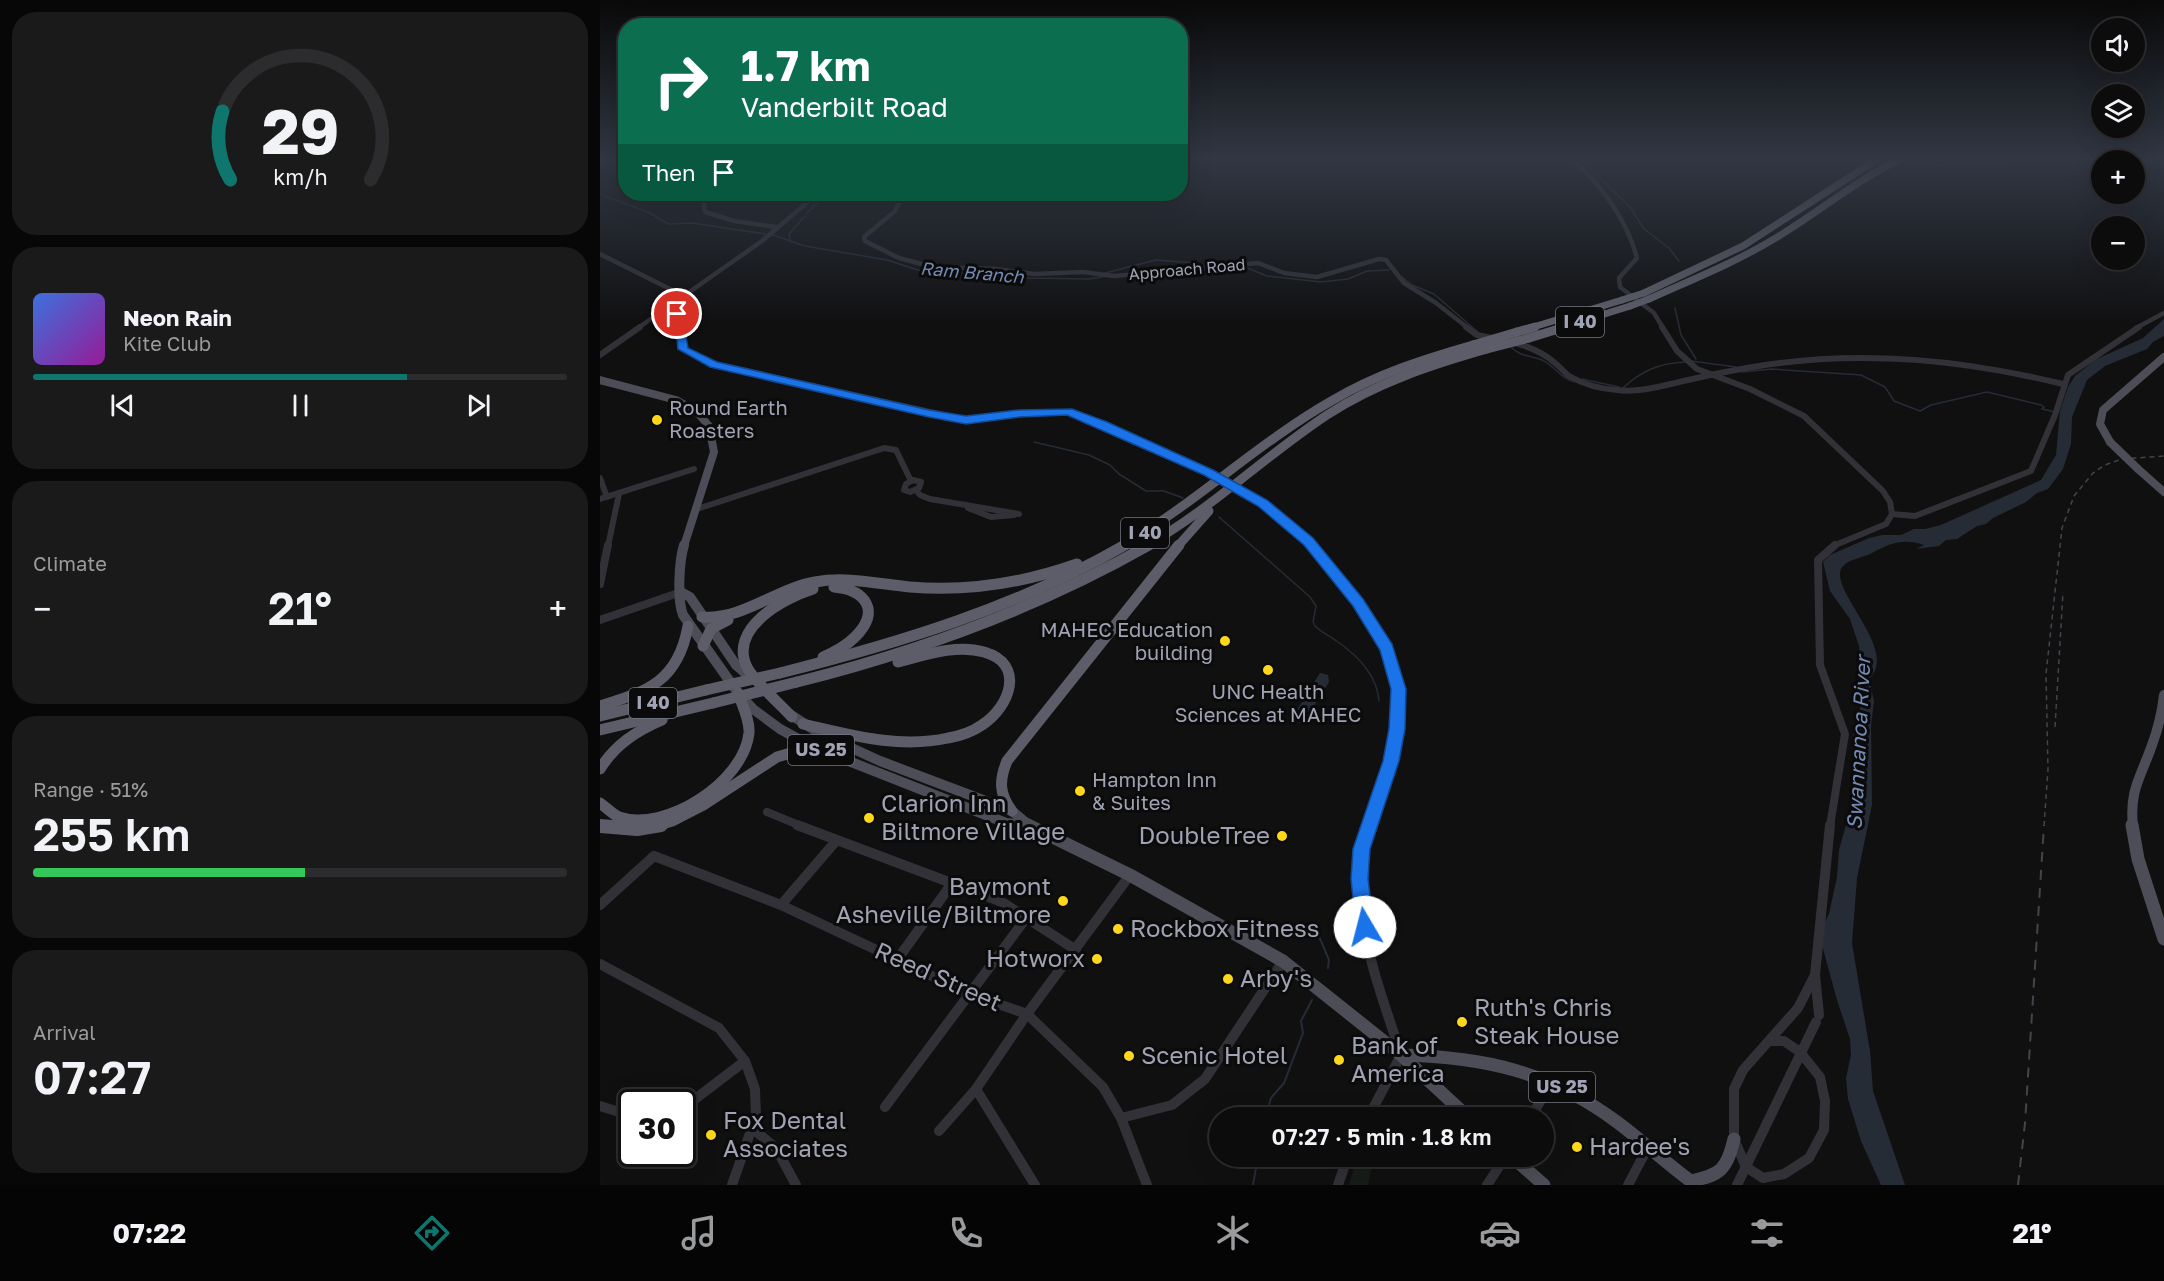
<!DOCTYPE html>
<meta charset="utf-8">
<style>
:root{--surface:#0c0c0d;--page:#1a1a1b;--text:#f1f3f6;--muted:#9a9b9d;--line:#2c2c2e;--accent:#0f766e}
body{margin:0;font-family:"Golos Text",sans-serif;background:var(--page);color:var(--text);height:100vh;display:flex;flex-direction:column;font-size:22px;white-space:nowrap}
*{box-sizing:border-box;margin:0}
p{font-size:20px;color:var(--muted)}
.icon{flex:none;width:33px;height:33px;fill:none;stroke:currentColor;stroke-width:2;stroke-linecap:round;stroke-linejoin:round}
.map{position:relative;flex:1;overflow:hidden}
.sheet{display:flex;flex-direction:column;gap:12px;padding:12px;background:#070707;width:600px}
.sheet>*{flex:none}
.banner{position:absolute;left:18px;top:18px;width:570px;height:183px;border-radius:24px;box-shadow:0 6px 24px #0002,0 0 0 2px var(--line);background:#0b6e4f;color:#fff;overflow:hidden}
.tools{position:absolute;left:1491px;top:18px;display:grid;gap:12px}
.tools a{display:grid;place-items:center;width:54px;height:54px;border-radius:50%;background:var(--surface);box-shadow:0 6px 24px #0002,0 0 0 2px var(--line);font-size:30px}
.speed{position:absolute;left:18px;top:1089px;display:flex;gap:12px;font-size:30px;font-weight:700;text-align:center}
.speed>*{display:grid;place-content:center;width:78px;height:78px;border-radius:50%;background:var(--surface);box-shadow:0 6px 24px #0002,0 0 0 2px var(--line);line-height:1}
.speed .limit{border:3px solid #111;border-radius:9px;background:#fff;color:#111}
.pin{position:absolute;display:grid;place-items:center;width:51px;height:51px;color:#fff;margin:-26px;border:3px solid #fff;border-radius:50%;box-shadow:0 2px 6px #0007}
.me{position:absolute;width:66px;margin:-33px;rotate:352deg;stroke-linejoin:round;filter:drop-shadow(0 0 4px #0008)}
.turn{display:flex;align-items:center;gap:21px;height:126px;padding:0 24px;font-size:27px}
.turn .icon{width:78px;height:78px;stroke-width:2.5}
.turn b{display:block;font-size:42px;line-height:51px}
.then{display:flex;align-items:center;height:57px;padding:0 24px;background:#0003;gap:12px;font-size:22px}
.big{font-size:45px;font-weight:600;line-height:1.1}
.sheet .card{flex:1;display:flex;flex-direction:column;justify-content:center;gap:9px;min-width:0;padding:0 21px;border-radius:24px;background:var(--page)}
.sheet .dial{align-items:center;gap:0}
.dial svg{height:156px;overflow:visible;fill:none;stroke:var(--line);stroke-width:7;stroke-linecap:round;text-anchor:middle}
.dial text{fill:var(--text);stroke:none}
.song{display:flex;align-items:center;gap:18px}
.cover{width:72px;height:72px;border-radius:9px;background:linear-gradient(135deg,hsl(220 70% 55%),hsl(300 70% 35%))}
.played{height:6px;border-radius:3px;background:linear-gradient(90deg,var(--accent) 70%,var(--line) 70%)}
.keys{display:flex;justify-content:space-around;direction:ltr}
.heat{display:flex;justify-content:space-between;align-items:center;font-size:33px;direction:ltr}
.charge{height:9px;border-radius:4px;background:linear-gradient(90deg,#34c759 51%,var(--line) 0)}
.trip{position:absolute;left:609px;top:1107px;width:345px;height:60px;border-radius:30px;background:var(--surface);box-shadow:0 6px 24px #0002,0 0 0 2px var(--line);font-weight:600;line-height:60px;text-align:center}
.menu{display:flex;height:96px;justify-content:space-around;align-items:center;background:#050505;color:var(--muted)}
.menu .icon{width:42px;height:42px}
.menu .current{color:var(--accent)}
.menu b{font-size:27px;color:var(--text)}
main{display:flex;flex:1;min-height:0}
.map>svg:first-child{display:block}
.green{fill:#161c18}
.water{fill:#262c35}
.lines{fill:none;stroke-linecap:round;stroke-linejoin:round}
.stream-far1{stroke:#262c35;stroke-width:1.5}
.stream{stroke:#262c35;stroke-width:2}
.minor-far3{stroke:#313137;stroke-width:4.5}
.minor-far2{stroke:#313137;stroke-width:6}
.minor-far1{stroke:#313137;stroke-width:8}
.minor{stroke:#313137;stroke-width:10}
.major-far2{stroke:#4c4d56;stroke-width:8}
.major-far1{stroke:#4c4d56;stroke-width:10}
.major{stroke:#4c4d56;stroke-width:13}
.highway-far3{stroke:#5c5d68;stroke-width:7}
.highway-far2{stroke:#5c5d68;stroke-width:9}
.highway-far1{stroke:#5c5d68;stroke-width:11}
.highway{stroke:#5c5d68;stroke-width:14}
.rail-far1{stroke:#43444c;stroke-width:1.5;stroke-dasharray:5 4;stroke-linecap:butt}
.rail{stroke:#43444c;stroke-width:2;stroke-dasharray:10 8;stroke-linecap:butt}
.minor-bridge{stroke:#313137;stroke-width:6}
.major-bridge{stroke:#4c4d56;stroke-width:8}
.highway-bridge-far2{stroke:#5c5d68;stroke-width:7}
.highway-bridge-far1{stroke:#5c5d68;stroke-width:9}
.highway-bridge{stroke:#5c5d68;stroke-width:11}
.route{fill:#1a73e8;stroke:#114b97;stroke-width:1.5}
.poi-dot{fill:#fdd71c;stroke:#0b0b0c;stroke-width:2}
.labels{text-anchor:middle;stroke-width:6;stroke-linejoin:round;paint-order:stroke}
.far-street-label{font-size:16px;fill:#a0a3b3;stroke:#0b0b0c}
.far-water-label{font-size:18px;font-style:italic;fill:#748ab2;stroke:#0b0b0c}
.shield{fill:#0b0b0c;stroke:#737581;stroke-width:1.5}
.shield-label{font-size:18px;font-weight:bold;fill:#a0a3b3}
.poi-label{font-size:20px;fill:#a0a3b3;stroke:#0b0b0c;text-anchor:start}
.water-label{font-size:21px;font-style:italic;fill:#748ab2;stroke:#0b0b0c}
.near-poi-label{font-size:24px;fill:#a0a3b3;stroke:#0b0b0c;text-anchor:start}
.near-street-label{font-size:24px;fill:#a0a3b3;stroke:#0b0b0c}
</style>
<main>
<section class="sheet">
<div class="card dial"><svg viewBox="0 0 100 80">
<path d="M14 69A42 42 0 1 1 86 69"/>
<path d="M14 69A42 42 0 0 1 10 34" stroke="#0f766e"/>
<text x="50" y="56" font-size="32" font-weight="700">29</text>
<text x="50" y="72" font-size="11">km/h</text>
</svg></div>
<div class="card">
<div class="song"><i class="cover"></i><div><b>Neon Rain</b><p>Kite Club</p></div></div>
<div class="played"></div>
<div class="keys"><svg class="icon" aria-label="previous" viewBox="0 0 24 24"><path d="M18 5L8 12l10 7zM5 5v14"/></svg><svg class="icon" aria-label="pause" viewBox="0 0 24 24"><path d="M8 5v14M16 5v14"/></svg><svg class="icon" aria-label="next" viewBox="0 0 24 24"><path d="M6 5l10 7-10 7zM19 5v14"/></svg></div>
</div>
<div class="card"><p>Climate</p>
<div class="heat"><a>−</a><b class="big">21°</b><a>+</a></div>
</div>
<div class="card"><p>Range · 51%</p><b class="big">255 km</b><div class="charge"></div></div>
<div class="card"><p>Arrival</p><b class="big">07:27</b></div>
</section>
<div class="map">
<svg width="1564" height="1185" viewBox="0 0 1564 1185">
<rect width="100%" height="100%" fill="#101011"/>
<g class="green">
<path d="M1308 158H1434V160L1364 165 1336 162 1317 164 1304 160Z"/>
<path d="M757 1157H774L768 1185H749Z"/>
</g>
<g class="water">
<path d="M1564 319V336L1553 342 1547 349 1505 366 1487 380 1472 417 1471 444 1463 469 1448 489 1437 493 1426 502 1393 518 1386 524 1377 526 1357 539 1346 540 1339 546 1316 549 1324 545C1304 538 1290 543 1272 553 1263 558 1251 558 1243 566 1224 587 1301 649 1269 679L1274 701 1271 726 1272 805 1257 878 1252 943 1270 1051 1273 1091 1305 1185H1281L1261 1141 1248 1099 1246 1078 1251 1055 1250 1039 1237 1000 1219 934 1229 914 1237 877 1239 850 1256 789 1252 739 1260 709 1261 664 1259 646 1250 619 1230 591 1223 562 1230 555 1269 538 1282 535H1301L1314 529H1325L1341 525 1441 480 1456 455 1460 411 1468 387 1475 376 1495 360 1543 338Z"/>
<path d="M720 673 728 675 729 682 703 723 696 722 693 716Z"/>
</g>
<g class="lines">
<g class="stream-far1">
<path d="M980 158 1030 207 1044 229 1069 248 1079 261"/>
<path d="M1541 158 1564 168"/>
<path d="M1443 159 1466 158"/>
<path d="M1312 164 1377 166 1415 158 1441 159"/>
<path d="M0 194 50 213 68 224 92 223 165 234"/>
<path d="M207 213 226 194"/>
<path d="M173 235 205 246 287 260 324 272 411 274 428 278 489 279 502 277"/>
<path d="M190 239 189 234 205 216"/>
<path d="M616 269 645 267 667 276 721 282 748 279 767 271 789 270"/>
<path d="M505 273 556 260 596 263 601 266"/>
<path d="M802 277 812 285 834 294 879 333"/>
<path d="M1075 308 1081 335 1096 359"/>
<path d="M911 347C920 357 931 355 942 360 955 366 961 379 975 382"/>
<path d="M1091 361 1136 367"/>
<path d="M1142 372 1172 369 1261 375 1285 387 1294 401 1320 411 1331 405 1387 392 1441 405 1444 407 1442 409 1455 412"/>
<path d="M982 379 1019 387"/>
<path d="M1023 388C1041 371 1060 363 1085 362"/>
<path d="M434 442 489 455 510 465 519 474 546 491H564L583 498"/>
<path d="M619 517 710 597 716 606 713 622 715 626C721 632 728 635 735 640 756 654 777 675 779 701"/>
</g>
<g class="stream">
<path d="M718 934 729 960 728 968"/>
<path d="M665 1118 671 1098 684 1083 703 1033 701 1021 712 1000"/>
<path d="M653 1185 658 1156"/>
</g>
<g class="minor-far3">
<path d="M18 158 26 162"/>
<path d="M970 158C1000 182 1027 220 1037 258L1019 278 1020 287 1054 313 1063 328"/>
<path d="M105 194 103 199 105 212 134 221 177 227"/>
<path d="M302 194 303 197 294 212 264 237 265 241 299 258 333 267 396 269 434 274 483 272 514 276 658 263 684 273 717 277 779 259 786 260 804 283 836 303 868 328"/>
<path d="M0 254 70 289 79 328"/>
<path d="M38 328 162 241 217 194"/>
<path d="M1536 328 1564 313"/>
</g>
<g class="minor-far2">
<path d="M79 327 83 349 114 364 366 420 419 413 468 412 609 472"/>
<path d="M866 327 877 335 892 338"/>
<path d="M1062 327 1077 351 1097 369 1150 389 1204 416 1283 491 1290 502 1292 514"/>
<path d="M915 343C930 347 944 353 955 363 960 367 964 372 969 376 983 384 1000 389 1017 390 1041 393 1065 385 1088 380 1114 374 1139 369 1165 365 1266 350 1364 360 1463 384"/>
<path d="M0 355 40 327"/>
<path d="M0 478 7 497"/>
<path d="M313 480 321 482 319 488 310 492 304 490 306 484Z"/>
<path d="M316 490 320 495 330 499 419 514"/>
<path d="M648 494 671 510 711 546"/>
<path d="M0 499 94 469"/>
<path d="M368 508 391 517 414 515"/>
<path d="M97 509 284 448 296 450 311 481"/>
<path d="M1292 514 1315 516 1431 471 1455 415 1468 375 1539 327"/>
<path d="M8 546 19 494"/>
<path d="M1233 546 1286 524 1292 514"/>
</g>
<g class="minor-far1">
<path d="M709 545C756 590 807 655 798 725 794 761 779 792 768 826"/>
<path d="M0 584 8 545"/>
<path d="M0 620 81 592"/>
<path d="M167 812 201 826"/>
<path d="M1230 826 1245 734 1220 665 1218 560 1235 545"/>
</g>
<g class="minor">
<path d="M197 825 402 902 476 950"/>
<path d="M0 905 54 856 181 905 370 994 427 1014 503 1087 521 1118 547 1185"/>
<path d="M181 905 236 841"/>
<path d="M297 960 353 882"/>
<path d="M0 964 119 1028 145 1061 155 1089 156 1116 132 1185"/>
<path d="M1219 1015 1215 975 1230 825"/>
<path d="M1169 1041H1184L1200 1052 1220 1077 1225 1101 1224 1130 1209 1158 1184 1174 1163 1178 1146 1167 1134 1139V1089L1143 1070 1198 1008 1215 975"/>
<path d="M376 1089 435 1185"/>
<path d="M0 1106 32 1116"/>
<path d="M285 1107 427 917"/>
<path d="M82 1109 145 1061"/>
<path d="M521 1118 572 1105 605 1079 683 961"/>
<path d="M768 1118 801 1055C778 983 743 900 768 825"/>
<path d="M930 1118 952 1082"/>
<path d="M153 1129 176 1148 196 1185"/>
<path d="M339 1131 376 1089 427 1014 530 875"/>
<path d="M738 1185 748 1156"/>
<path d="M887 1185 906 1156"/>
<path d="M1028 1185 1048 1147"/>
<path d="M1137 1185 1216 1022"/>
</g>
<g class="major-far2">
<path d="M0 380 76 400 96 411 109 426 114 452 84 546"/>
<path d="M1510 442 1500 424 1503 410 1564 357"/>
<path d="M1538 469 1564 492"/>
</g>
<g class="major-far1">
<path d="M84 545C79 561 77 600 83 615L138 693 153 709 180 729 213 747 406 823 428 825"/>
<path d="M81 592 90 597 136 665 152 679"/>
<path d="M188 713 219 733 280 761 412 811 430 826"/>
<path d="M1533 826C1529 790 1541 777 1552 745 1558 729 1562 712 1564 695"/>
</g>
<g class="major">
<path d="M424 825H428"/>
<path d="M428 825 530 875 683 961 801 1055 869 1118"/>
<path d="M1532 825 1538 859 1564 939"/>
<path d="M801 1055C885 1057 948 1071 1017 1122 1044 1142 1068 1165 1096 1185"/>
<path d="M911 1156 944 1185"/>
<path d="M1091 1181C1121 1175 1127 1169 1134 1139"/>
</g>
<g class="highway-far3">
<path d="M1044 293 1143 246 1279 158"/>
<path d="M1049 299C1091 280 1134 263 1174 239 1218 213 1256 180 1303 158"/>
<path d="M930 328 1022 300"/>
<path d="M960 328 1030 306"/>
</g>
<g class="highway-far2">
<path d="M917 332 935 327"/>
<path d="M929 338 965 327"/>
<path d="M522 546C597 502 659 442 733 400 777 374 824 359 873 345"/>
<path d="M546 546C611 509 665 456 727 415 776 383 831 365 887 349"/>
<path d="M578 546 609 511"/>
</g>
<g class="highway-far1">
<path d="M102 617C143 620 175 589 215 582 246 576 279 584 310 587 368 592 423 583 477 564"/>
<path d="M103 646 111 629 128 620"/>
<path d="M223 657C235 652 246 646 255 637 281 611 266 590 234 587"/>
<path d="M180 673C299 643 418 607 525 545"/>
<path d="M197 682C321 651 438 608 549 545"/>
<path d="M0 706C49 691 78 681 88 626"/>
<path d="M0 716 106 690"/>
<path d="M192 717C180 704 156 683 148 669 126 629 184 598 213 589"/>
<path d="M203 724C251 735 299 749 348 738 360 736 372 732 382 725 410 707 426 664 384 652 356 644 325 655 298 662"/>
<path d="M0 730 113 703"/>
<path d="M0 769C15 745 36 731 62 720"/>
<path d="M0 803C6 807 12 814 19 817 65 833 144 782 149 733 150 720 142 705 138 693"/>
<path d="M412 811C399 794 399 780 407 761L579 545"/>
<path d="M56 826 72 821 105 804 177 757 194 752 230 754"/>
</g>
<path class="highway" d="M0 826 37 829 61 825"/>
<g class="rail-far1">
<path d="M1455 727 1463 592"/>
<path d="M1444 826 1448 769 1446 674 1462 528 1474 496 1493 473 1505 465 1522 459 1564 456"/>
</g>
<path class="rail" d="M1418 1185 1425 1123 1444 825"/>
<path class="minor-bridge" d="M609 472 648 494"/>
<path class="major-bridge" d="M1510 442 1538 469"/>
<g class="highway-bridge-far2">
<path d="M1022 300 1044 293"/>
<path d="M1030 306 1049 299"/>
</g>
<g class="highway-bridge-far1">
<path d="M873 345 917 332"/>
<path d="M887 349 929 338"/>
</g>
<g class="highway-bridge">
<path d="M106 690 180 673"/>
<path d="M113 703 197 682"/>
</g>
</g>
<linearGradient id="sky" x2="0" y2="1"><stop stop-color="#090909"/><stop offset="0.49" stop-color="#313743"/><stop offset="1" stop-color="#313743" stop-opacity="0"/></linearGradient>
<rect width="1564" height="324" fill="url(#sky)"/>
<path class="route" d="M74 311 82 314 88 348 117 362 329 410 366 416 419 410 472 409 507 422 613 470 667 500 713 538 763 599 792 644 806 689 805 729 799 761 770 849 768 879 774 927 771 933 765 936 759 933 756 927 751 879 753 849 783 761 789 729 791 689 780 650 753 606 704 545 658 506 604 475 467 415 419 417 366 424 329 417 110 367 78 349Z"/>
<g class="poi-dot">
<circle cx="57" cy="420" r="6"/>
<circle cx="625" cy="641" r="6"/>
<circle cx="668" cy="670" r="6"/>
<circle cx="480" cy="791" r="6"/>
<circle cx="269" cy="818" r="6"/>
<circle cx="682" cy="836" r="6"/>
<circle cx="463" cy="901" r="6"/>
<circle cx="518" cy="929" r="6"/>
<circle cx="497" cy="959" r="6"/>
<circle cx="628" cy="979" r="6"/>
<circle cx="862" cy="1022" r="6"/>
<circle cx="529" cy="1056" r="6"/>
<circle cx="739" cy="1060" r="6"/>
<circle cx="111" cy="1135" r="6"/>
<circle cx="977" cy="1147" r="6"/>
</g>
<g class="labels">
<g class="far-street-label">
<text transform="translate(587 269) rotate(-5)" y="6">Approach Road</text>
</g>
<g class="far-water-label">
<text transform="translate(372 273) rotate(5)" y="6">Ram Branch</text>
</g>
<g class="shield">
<rect x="956" y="307" width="48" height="30" rx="4.5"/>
<rect x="521" y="518" width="48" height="30" rx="4.5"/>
<rect x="29" y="688" width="48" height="30" rx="4.5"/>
<rect x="188" y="735" width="66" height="30" rx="4.5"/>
<rect x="929" y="1072" width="66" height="30" rx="4.5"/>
</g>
<g class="shield-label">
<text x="980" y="328">I 40</text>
<text x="545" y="539">I 40</text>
<text x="53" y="709">I 40</text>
<text x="221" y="756">US 25</text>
<text x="962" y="1093">US 25</text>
</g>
<g class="poi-label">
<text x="69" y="415">Round Earth<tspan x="69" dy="23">Roasters</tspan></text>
<text x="613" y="637" text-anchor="end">MAHEC Education<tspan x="613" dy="23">building</tspan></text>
<text x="668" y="699" text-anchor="middle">UNC Health<tspan x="668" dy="23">Sciences at MAHEC</tspan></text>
<text x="492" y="787">Hampton Inn<tspan x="492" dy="23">&amp; Suites</tspan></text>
</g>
<g class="water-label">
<text transform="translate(1259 743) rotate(-87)" y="7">Swannanoa River</text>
</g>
<g class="near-poi-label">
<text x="281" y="812">Clarion Inn<tspan x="281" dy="28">Biltmore Village</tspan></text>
<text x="670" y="844" text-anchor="end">DoubleTree</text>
<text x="451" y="895" text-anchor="end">Baymont<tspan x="451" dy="28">Asheville/Biltmore</tspan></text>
<text x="530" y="937">Rockbox Fitness</text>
<text x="485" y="967" text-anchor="end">Hotworx</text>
<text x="640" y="987">Arby's</text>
<text x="874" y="1016">Ruth's Chris<tspan x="874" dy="28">Steak House</tspan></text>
<text x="751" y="1054">Bank of<tspan x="751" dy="28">America</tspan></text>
<text x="541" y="1064">Scenic Hotel</text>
<text x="123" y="1129">Fox Dental<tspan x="123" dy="28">Associates</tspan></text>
<text x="989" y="1155">Hardee's</text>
</g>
<g class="near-street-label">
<text transform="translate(338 977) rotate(24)" y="8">Reed Street</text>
</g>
</g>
</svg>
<div class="tools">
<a><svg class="icon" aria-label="sound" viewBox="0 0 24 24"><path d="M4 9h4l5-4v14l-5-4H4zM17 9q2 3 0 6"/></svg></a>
<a><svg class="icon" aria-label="layers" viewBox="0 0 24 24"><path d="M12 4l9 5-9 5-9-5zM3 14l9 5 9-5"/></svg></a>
<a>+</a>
<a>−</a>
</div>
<div class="speed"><div class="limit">30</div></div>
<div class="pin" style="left:77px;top:314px;background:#d93025"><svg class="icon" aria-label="arrive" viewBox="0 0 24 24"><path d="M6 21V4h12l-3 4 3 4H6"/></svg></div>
<svg class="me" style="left:765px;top:927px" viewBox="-20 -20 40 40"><circle r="19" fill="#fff"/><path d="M0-13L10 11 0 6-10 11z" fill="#1a73e8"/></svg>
<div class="trip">07:27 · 5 min · 1.8 km</div>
<div class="banner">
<div class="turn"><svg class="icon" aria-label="right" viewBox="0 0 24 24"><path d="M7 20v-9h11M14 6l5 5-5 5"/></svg><div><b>1.7 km</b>Vanderbilt Road</div></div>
<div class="then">Then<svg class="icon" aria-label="arrive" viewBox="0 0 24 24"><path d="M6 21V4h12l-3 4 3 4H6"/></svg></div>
</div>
</div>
</main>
<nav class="menu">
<b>07:22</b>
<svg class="icon current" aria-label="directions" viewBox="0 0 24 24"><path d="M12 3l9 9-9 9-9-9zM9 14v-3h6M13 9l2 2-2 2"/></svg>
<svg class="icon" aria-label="music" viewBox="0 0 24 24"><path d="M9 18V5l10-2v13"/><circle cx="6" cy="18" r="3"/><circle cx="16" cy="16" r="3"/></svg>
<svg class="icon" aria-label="phone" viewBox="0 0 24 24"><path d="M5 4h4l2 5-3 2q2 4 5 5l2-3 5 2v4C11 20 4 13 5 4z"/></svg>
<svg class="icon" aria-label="climate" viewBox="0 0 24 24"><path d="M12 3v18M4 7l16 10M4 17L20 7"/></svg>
<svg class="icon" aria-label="car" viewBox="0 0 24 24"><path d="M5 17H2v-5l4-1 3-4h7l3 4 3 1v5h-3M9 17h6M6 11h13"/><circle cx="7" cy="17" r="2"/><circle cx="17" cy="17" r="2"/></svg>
<svg class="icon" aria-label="filters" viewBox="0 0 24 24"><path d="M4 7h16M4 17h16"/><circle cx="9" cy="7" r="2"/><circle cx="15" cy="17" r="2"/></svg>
<b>21°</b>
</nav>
